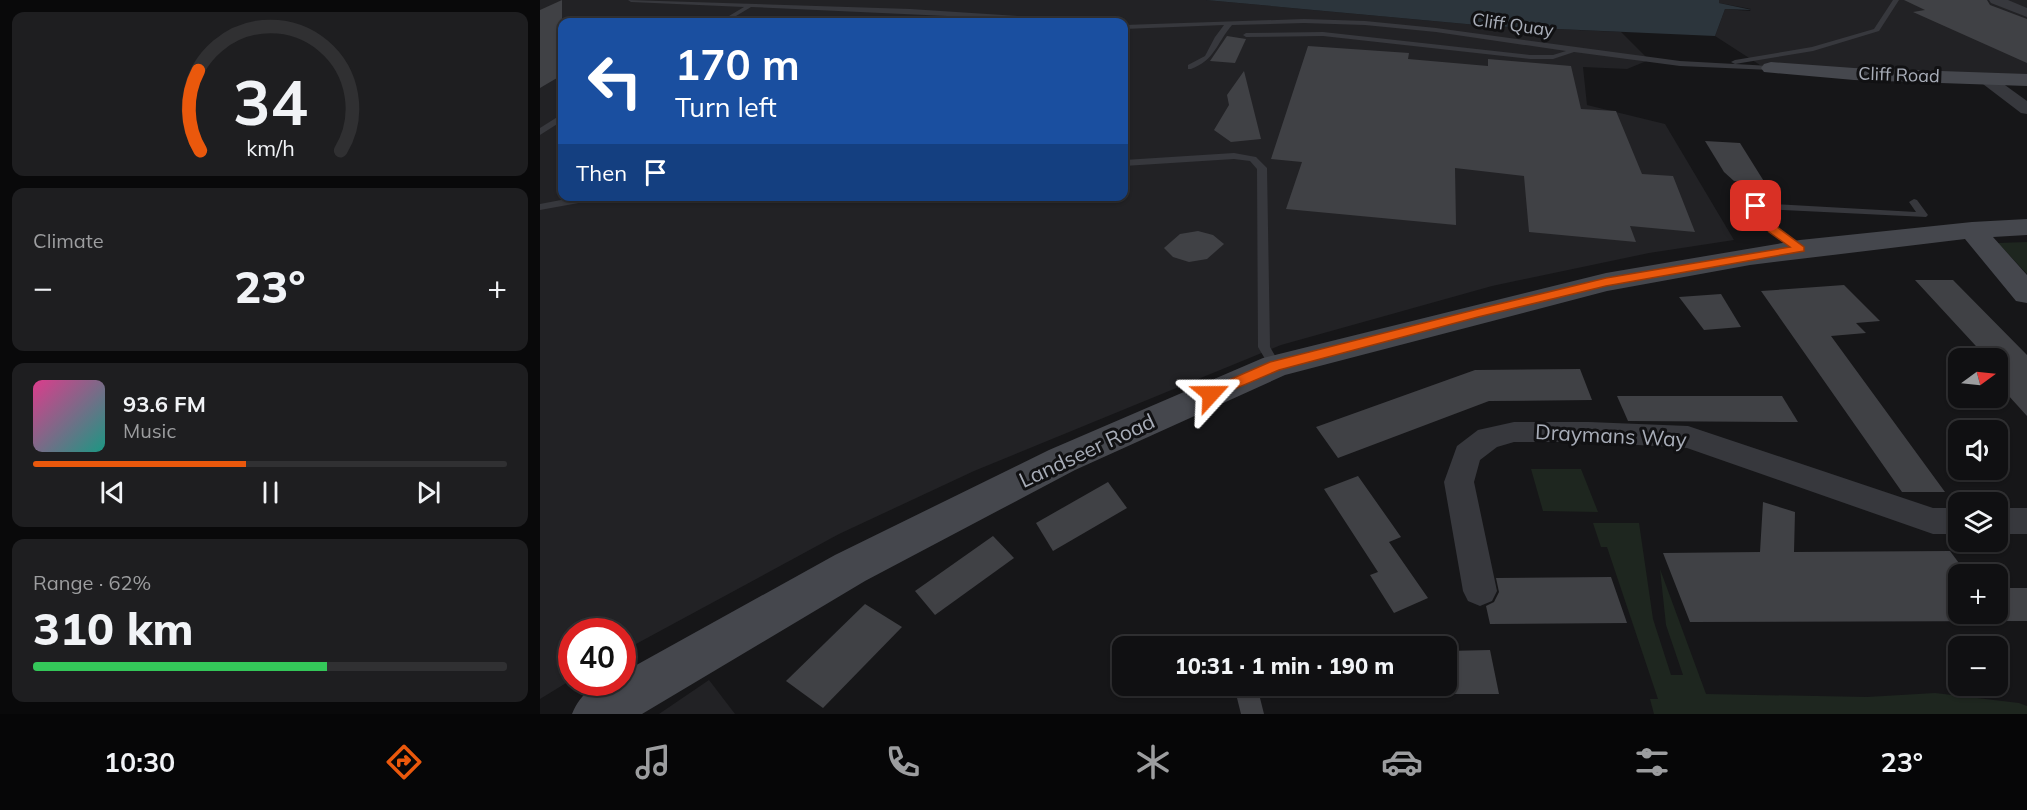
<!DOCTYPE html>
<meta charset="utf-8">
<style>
:root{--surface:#101012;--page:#1e1e20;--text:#f1f3f6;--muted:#9c9d9f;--line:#303032;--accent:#ea580c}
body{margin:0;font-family:Mulish,sans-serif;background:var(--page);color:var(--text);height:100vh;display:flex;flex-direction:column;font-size:22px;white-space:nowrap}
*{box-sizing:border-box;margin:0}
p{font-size:20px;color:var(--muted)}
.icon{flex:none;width:33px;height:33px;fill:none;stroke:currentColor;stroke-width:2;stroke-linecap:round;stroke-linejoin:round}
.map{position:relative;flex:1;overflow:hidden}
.details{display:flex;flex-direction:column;gap:12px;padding:12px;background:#09090a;width:540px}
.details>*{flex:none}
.top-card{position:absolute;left:18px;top:18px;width:570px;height:183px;border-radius:12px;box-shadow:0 2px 4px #0004,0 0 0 2px var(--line);background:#1a4fa0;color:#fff;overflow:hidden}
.needle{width:39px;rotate:75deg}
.fabs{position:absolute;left:1408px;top:348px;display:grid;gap:12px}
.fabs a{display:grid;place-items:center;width:60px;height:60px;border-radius:12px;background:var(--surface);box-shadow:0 2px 4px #0004,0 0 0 2px var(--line);font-size:30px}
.speed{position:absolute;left:18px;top:618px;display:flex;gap:12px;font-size:30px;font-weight:700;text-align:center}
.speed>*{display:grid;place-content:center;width:78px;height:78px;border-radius:50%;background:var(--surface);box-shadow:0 2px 4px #0004,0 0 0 2px var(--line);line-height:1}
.speed .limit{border:9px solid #d22;background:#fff;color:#111}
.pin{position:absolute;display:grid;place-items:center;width:51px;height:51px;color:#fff;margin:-26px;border-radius:12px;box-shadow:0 3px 9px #0006}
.me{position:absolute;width:66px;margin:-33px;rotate:66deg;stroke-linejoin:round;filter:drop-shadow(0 0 4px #0008)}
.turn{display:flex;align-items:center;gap:21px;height:126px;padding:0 18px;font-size:27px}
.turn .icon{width:78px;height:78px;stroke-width:2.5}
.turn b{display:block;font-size:42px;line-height:51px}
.then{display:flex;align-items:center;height:57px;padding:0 18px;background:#0003;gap:12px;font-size:22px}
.big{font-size:45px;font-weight:800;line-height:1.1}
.details .card{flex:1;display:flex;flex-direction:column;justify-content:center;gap:9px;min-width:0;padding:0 21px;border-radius:12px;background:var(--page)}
.details .dial{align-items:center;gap:0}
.dial svg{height:156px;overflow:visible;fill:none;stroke:var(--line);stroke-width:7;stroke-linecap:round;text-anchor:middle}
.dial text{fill:var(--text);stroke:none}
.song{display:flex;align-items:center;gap:18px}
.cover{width:72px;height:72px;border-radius:9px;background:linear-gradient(135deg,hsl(330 70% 55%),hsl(170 70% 35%))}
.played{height:6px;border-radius:3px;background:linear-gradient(90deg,var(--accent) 45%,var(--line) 45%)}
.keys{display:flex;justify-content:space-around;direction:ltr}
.heat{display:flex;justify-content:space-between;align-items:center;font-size:33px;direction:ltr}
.charge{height:9px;border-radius:4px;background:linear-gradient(90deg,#34c759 62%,var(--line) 0)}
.trip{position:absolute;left:572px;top:636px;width:345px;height:60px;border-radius:12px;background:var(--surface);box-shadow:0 2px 4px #0004,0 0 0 2px var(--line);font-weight:800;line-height:60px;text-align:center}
.tab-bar{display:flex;height:96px;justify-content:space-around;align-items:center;background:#060607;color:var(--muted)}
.tab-bar .icon{width:42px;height:42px}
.tab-bar .selected{color:var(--accent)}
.tab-bar b{font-size:27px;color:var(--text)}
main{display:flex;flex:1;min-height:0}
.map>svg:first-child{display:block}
.built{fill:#222225;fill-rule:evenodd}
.green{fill:#1e261f}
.water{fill:#2c353c}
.building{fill:#404145}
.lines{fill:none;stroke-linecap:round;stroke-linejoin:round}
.lane{fill:#37383d;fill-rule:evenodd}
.street{fill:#37383d;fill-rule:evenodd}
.secondary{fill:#45474d;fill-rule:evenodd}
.route{fill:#ea580c;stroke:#983908;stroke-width:1.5}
.labels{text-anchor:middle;stroke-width:6;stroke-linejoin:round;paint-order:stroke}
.far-street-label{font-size:18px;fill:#a8adb8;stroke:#111113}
.street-label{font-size:21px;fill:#a8adb8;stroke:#111113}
</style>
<main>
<section class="details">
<div class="card dial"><svg viewBox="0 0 100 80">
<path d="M14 69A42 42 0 1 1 86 69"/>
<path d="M14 69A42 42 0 0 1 13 28" stroke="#ea580c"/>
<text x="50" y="56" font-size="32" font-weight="700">34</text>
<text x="50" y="72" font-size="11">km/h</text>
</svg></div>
<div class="card"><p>Climate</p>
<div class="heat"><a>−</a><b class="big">23°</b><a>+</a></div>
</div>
<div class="card">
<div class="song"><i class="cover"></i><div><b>93.6 FM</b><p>Music</p></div></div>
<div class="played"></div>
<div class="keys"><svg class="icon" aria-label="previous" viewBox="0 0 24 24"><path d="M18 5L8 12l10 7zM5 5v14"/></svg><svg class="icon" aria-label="pause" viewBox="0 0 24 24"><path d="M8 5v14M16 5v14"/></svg><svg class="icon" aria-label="next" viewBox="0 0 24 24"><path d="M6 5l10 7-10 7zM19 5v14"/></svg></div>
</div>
<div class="card"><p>Range · 62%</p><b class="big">310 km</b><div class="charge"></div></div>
</section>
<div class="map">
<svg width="1487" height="714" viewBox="0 0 1487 714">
<rect width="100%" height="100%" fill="#161618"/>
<g class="built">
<path d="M0 0H666L948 26 1081 32 1109 60 1087 69 1043 67 1047 105 1125 124 1194 240 1109 253 952 286 741 345 434 471 299 534 83 651 82 632H32L31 680 0 699ZM22 22H584V196H22Z"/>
<path d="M1179 0H1487V79L1231 68 1220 65 1175 36 1185 9 1210 11 1211 9 1179 3Z"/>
<path d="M169 680 195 714H119Z"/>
</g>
<g class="green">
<path d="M1487 242V274L1458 243Z"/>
<path d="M991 469H1041L1058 512 1003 511Z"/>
<path d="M1053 523H1099L1113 619 1131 675H1143L1126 625 1120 569 1166 694 1327 697 1395 693 1479 703 1487 706V714H1114L1110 699H1118L1067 547H1061Z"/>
</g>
<path class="water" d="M666 0H1179V3L1212 10 1185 9 1175 36 948 26Z"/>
<g class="building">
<path d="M22 0V75L0 88V10Z"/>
<path d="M1364 0H1447L1450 5 1487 19V63L1373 12 1385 10Z"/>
<path d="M687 36 706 39 695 63 670 61Z"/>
<path d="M768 46 869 53 868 59 948 66V59L1031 66 1041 109 1076 111 1102 174 1133 176 1155 232 1090 226 1096 242 989 232 984 176 915 168 916 225 746 209 762 162 731 159Z"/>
<path d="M704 71 721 139 691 142 674 130 689 105 687 95Z"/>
<path d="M1165 141 1200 143 1225 183 1194 181 1184 172Z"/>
<path d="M658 231 673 235 684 244 667 259 649 262 633 257 624 248 640 234Z"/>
<path d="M1375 280H1413L1487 355V416L1458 384V358H1447Z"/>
<path d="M1304 285 1340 321 1316 323 1326 333 1291 336 1405 492H1362L1221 291Z"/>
<path d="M1181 294 1201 327 1164 330 1139 297Z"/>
<path d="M1040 369 1052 400 949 401 798 458 776 427 935 370Z"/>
<path d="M1077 396H1242L1258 422 1088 421Z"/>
<path d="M818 476 861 537 849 542 888 598 854 613 830 575 838 572 784 489Z"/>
<path d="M568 482 587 508 513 551 496 523Z"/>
<path d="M1223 502 1255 512 1254 552 1410 551 1427 574H1419V614H1458V588H1487V621L1150 622 1123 553 1220 552Z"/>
<path d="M453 536 474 558 395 615 375 591Z"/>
<path d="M1071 577 1087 623 950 624 946 606 954 602 959 592 956 578Z"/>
<path d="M325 604 362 627 283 708 246 681Z"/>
<path d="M950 650 959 694H906V651Z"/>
<path d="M694 686H717L724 714H701Z"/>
</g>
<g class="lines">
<g class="lane">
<path d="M88 0 370 9 537 20 540 22 211 7 186 22H179L204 7 91 2Z"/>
<path d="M1353 0H1359L1339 31 1273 51 1195 64 1191 62 1195 60 1272 47 1334 29Z"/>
<path d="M764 19 825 21 896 28 1140 61 1231 66 1235 68 1231 70 1140 66 1034 52 1013 59H990L783 36 706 37 703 35 706 33 783 32 990 55H1013L1026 51 896 32 825 25 764 23 692 25C676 44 675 60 651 69H648V65L665 56 675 37 684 25 584 29V25Z"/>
<path d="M19 116H22V121L0 135V128Z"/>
<path d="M694 153 716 157 727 168 730 347 741 366 735 370 731 369 718 347 717 169 710 161 694 159 584 166V160Z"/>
<path d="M42 196H82L78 199 44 202 0 210V204Z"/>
<path d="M1374 199 1377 200 1388 215 1386 217 1223 209 1237 227 1264 247 1265 249 1264 251 1260 252 1229 231 1211 206 1216 203 1376 212 1369 202Z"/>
</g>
<g class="street">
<path d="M1449 0H1468L1487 8V17L1451 3Z"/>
<path d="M1445 73 1451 75 1487 101V114L1481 113 1439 81 1437 78Z"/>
<path d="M974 422H1049L1148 426 1393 508H1419V534H1393L1147 448 1049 442H974L957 447 940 460 934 482 957 591 952 601 940 606 928 601 923 591 904 482 917 446 938 430Z"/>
<rect x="1458" y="508" width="29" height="26"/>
</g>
<g class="secondary">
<path d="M1231 62 1314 68 1487 74V86L1314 80 1224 72 1221 68 1224 64Z"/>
<path d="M1487 219V235L1453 237 1487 275V303L1476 301 1425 239 1210 265 1067 291 745 375 535 470 325 581 102 714H32C42 690 57 682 82 682V673L295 555 509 450 723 358 1066 273 1260 240 1432 222Z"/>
</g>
</g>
<path class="route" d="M1216 203 1220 204 1237 227 1264 247V251L1066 286 938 317 739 370 671 399 664 394 666 390 730 362 938 309 1066 278 1250 247 1229 232 1210 206Z"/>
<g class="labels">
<g class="far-street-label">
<text transform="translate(973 25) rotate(8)" y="6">Cliff Quay</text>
<text transform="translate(1359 75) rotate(2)" y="6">Cliff Road</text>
</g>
<g class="street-label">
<text transform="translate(1071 436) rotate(3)" y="7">Draymans Way</text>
<text transform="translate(547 451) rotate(-25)" y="7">Landseer Road</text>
</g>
</g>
</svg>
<div class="fabs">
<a><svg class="needle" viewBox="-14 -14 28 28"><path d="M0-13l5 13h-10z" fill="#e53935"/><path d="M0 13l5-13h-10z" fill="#9c9d9f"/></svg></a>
<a><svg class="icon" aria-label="sound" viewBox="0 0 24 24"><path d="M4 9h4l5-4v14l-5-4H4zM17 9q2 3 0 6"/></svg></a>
<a><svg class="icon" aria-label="layers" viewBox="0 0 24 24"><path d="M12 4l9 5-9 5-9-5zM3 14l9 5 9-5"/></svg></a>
<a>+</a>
<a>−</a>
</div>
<div class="speed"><div class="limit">40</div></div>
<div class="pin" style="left:1216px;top:206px;background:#d93025"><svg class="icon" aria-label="arrive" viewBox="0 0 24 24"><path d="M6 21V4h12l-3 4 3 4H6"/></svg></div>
<svg class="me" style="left:671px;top:394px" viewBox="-20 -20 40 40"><path d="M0-17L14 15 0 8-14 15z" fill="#ea580c" stroke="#fff" stroke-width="4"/></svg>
<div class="trip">10:31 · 1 min · 190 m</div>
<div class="top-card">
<div class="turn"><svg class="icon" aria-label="left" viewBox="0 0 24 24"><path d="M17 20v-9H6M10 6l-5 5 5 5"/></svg><div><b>170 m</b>Turn left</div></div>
<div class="then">Then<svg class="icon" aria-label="arrive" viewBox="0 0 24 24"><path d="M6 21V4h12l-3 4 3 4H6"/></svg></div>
</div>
</div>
</main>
<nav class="tab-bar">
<b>10:30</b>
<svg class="icon selected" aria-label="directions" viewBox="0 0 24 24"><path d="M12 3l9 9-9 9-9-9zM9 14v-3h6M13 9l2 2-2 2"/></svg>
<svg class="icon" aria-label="music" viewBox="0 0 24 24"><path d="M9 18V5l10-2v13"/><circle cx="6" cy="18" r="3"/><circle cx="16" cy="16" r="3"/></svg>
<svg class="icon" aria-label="phone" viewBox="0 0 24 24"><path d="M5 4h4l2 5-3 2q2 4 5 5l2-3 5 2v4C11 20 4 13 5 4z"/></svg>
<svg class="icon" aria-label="climate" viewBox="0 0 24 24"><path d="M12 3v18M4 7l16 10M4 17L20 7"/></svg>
<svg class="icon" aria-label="car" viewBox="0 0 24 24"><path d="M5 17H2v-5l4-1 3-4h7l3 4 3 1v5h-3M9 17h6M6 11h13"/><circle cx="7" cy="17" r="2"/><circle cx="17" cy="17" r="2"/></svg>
<svg class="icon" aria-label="filters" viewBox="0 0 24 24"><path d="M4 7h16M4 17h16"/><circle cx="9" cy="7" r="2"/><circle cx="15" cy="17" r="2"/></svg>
<b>23°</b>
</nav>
